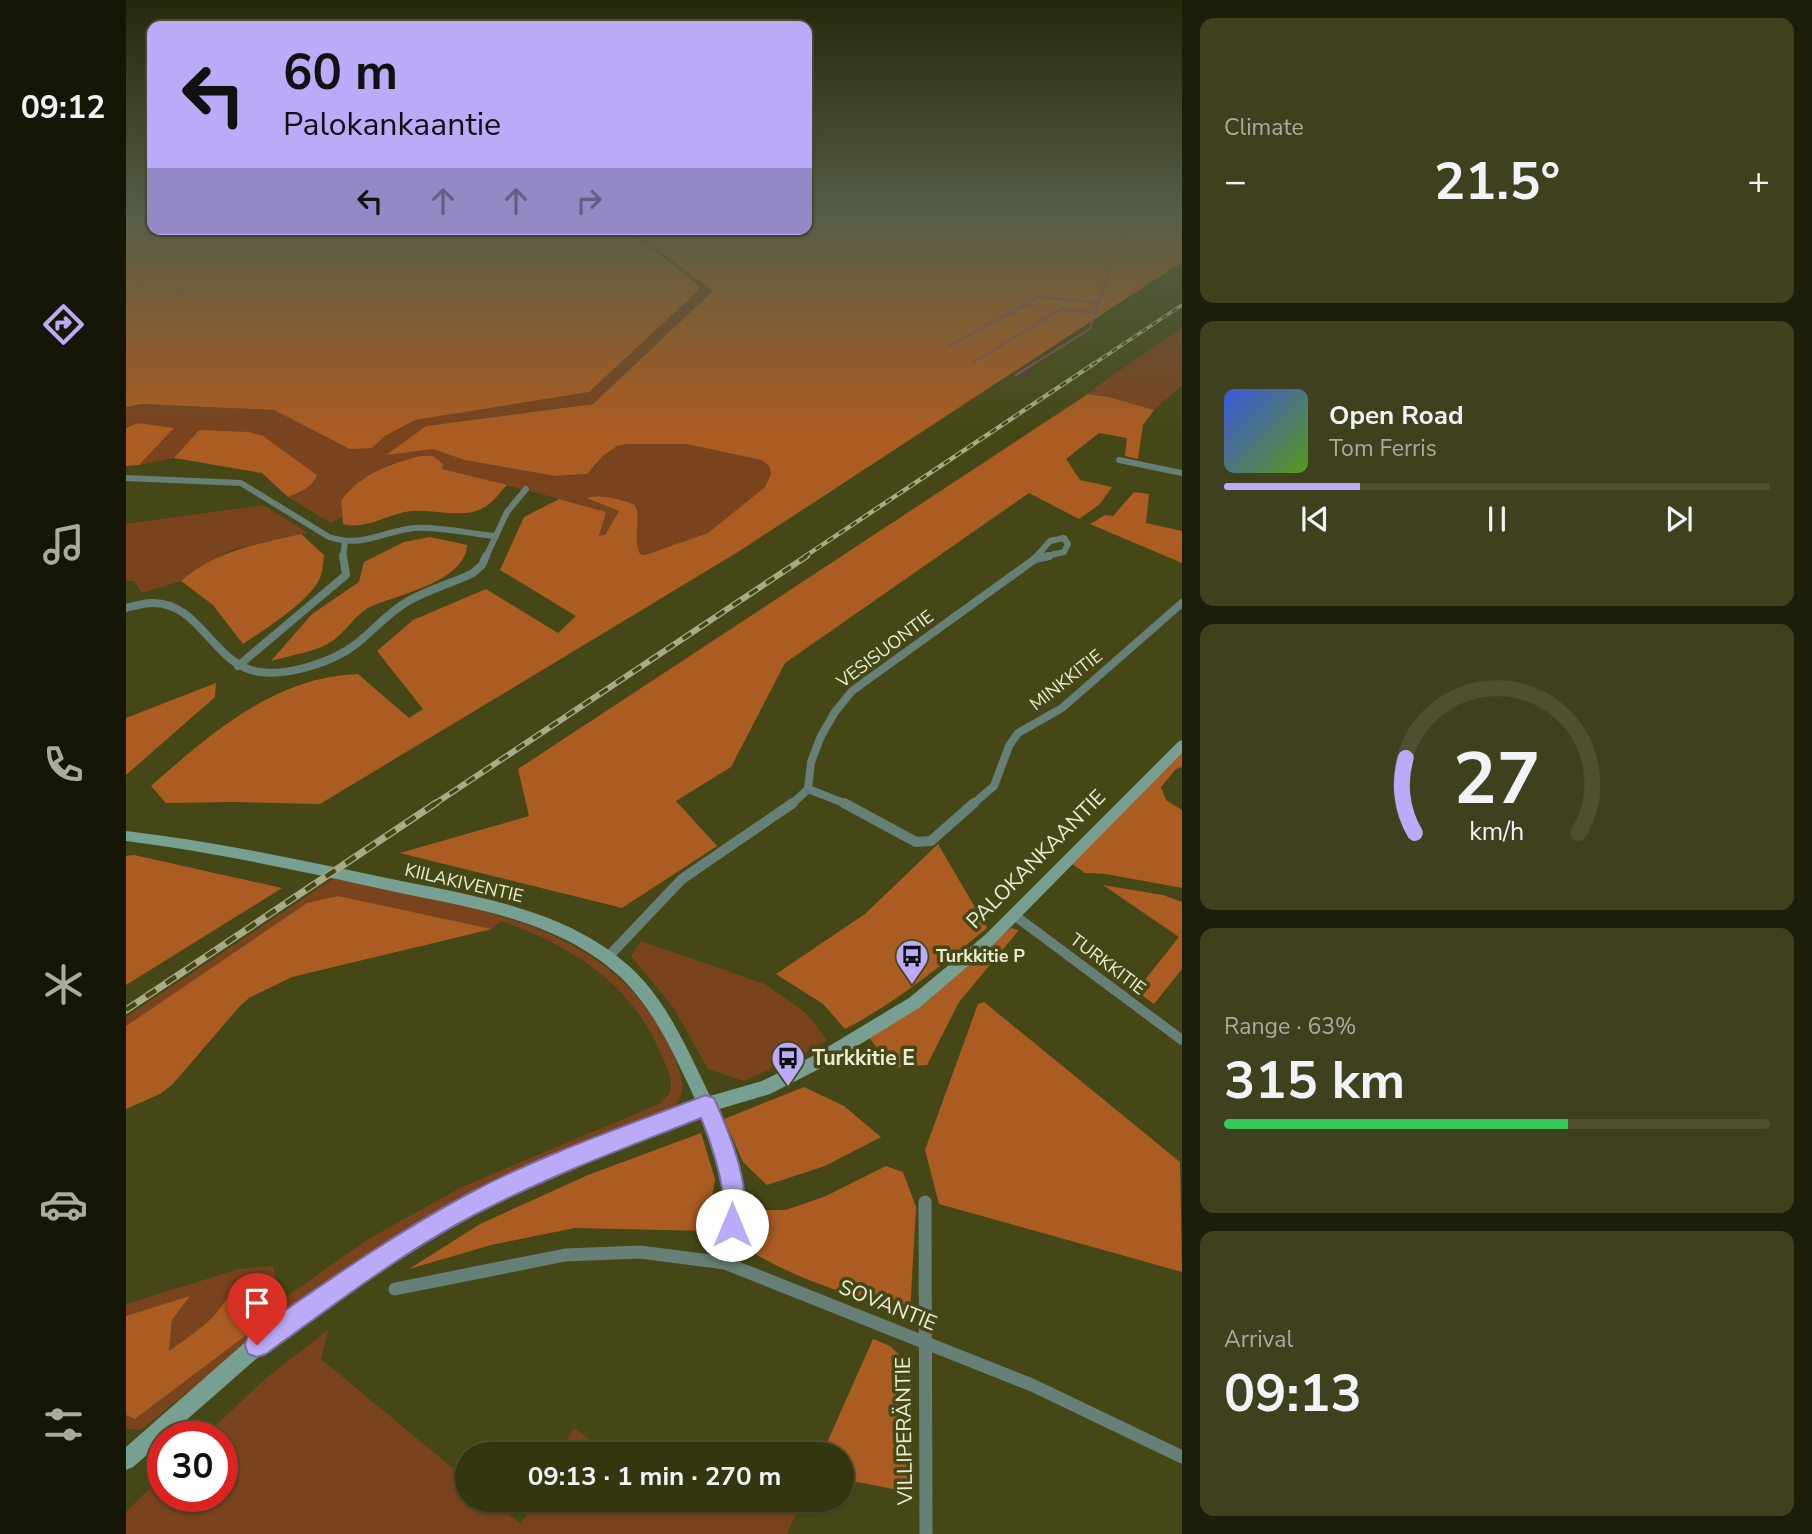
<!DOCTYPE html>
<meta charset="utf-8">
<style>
:root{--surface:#343610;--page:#3f411e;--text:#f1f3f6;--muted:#a9ab9f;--line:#4e5030;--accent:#baaaf7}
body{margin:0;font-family:"Nunito Sans",sans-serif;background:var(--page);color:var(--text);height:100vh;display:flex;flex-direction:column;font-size:26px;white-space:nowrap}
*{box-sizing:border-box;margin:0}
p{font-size:23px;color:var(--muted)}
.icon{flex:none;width:38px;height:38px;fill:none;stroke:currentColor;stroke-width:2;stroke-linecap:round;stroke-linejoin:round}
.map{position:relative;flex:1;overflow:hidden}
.details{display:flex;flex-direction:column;gap:18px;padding:18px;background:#1d1e09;width:630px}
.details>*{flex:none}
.guide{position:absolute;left:21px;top:21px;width:665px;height:214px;border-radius:14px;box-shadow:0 2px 5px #0004,0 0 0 2px var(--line);background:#baaaf7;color:#111;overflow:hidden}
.speed{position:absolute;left:21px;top:1421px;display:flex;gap:14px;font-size:35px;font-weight:700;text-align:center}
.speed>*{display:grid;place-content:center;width:91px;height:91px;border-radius:50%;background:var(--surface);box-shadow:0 2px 5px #0004,0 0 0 2px var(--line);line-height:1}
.speed .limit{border:10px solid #d22;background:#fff;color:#111}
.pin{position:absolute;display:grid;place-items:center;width:60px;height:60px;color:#fff;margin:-72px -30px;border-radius:50% 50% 50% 0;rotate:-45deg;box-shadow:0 0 7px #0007}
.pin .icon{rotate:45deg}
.me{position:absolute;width:77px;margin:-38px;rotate:0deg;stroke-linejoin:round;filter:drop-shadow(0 0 5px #0008)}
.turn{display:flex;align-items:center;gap:24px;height:147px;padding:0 21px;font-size:32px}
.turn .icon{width:91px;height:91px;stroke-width:2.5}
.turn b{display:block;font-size:49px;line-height:60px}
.lanes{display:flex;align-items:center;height:66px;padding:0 21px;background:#0003;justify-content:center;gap:35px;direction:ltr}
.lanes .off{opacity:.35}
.big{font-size:52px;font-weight:700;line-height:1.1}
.details .widget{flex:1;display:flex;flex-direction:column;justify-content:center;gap:10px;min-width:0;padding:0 24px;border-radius:14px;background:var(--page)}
.details .dial{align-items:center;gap:0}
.dial svg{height:182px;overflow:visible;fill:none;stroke:var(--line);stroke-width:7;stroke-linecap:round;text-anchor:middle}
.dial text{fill:var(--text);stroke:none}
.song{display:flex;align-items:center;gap:21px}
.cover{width:84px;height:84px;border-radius:10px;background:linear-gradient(135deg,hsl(230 70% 55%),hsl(90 70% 35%))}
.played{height:7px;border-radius:4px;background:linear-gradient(90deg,var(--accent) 25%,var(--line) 25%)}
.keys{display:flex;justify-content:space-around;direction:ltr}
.heat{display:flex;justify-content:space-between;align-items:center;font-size:38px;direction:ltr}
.charge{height:10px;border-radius:5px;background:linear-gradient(90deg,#34c759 63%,var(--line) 0)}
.trip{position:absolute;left:329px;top:1442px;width:399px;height:70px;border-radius:35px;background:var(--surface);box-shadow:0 2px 5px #0004,0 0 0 2px var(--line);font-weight:700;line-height:70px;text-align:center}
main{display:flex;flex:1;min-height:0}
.tabs{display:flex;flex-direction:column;width:126px;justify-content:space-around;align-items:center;background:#151606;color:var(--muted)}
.tabs .icon{width:49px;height:49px}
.tabs .on{color:var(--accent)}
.tabs b{font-size:32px;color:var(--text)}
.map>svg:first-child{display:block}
.green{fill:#79431e}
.forest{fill:#aa5c22}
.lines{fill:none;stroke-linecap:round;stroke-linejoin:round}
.stream-far1{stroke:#884e67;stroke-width:2}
.stream{stroke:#884e67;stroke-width:2.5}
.street-far3{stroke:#667f77;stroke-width:6}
.street-far2{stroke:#667f77;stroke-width:8}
.street-far1{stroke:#667f77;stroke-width:10}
.street{stroke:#667f77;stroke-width:13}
.secondary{fill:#779f92;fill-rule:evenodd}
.rail-far3-casing{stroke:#a7ab86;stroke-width:3.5}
.rail-far2-casing{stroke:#a7ab86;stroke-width:4.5}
.rail-far1-casing{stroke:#a7ab86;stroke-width:6}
.rail-casing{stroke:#a7ab86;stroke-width:7}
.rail-far3{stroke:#454816;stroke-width:2;stroke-dasharray:6;stroke-linecap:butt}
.rail-far2{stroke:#454816;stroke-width:2.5;stroke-dasharray:7;stroke-linecap:butt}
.rail-far1{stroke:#454816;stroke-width:3.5;stroke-dasharray:10;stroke-linecap:butt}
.rail{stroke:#454816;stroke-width:4.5;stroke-dasharray:12;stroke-linecap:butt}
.route{fill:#baaaf7;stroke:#796ea1;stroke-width:2}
.labels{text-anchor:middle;stroke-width:7;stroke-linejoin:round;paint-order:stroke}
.street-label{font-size:18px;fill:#eaeed3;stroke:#454816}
.poi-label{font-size:18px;font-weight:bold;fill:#eaeed3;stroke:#454816;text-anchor:start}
.near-street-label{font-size:21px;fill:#eaeed3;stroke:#454816}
.near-poi-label{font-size:21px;font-weight:bold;fill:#eaeed3;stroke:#454816;text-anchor:start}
</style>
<main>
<nav class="tabs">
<b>09:12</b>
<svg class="icon on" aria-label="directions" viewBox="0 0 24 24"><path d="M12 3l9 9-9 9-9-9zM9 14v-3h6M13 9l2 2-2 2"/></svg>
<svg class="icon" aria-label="music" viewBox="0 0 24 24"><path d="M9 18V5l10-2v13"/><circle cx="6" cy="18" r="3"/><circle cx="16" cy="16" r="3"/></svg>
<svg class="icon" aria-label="phone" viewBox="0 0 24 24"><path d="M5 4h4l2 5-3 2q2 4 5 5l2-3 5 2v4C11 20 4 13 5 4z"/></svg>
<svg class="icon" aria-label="climate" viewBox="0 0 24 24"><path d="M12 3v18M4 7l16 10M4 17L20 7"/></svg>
<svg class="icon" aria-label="car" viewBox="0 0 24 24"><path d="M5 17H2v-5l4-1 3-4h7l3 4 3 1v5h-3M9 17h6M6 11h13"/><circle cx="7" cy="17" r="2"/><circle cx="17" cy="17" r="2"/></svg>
<svg class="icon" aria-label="filters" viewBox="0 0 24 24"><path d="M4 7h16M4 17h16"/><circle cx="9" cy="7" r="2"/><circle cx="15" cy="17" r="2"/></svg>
</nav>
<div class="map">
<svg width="1056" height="1534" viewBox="0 0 1056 1534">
<rect width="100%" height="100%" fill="#454816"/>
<g class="green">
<path d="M504 229 588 291 467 404 300 426 261 454 307 449 338 460 429 476 457 475 469 467 477 456 491 446 501 444H560L634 460 643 466 645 474 639 487 582 533 519 555 514 554C506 534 516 520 509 505L461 499 493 511 479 535 472 537 480 512C408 492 339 472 265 463L256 471 236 479 215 501 216 517 205 523 162 497 175 492 190 480 73 430 48 458 13 465 48 428 12 423 0 428V407L16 404 148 410 246 448 259 436 289 420 463 392 572 291 573 286 500 230Z"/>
<path d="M1056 328V385L1028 410 983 397 962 394 971 386Z"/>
<path d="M137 505 182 533 105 550 65 572 55 581 16 593 8 581H0V524Z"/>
<path d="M208 878C330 906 483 917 543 1046 550 1063 563 1084 552 1102 538 1123 470 1141 444 1151 416 1163 388 1177 360 1189 336 1200 313 1215 290 1229 191 1286 106 1355 19 1427L13 1430 0 1428V1415L9 1419 127 1330 111 1280C93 1319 75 1328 42 1352L46 1320 63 1297 0 1316V1304L113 1269 147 1266 154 1301 244 1238 336 1187 533 1104 544 1093C548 1078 540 1066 534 1052 505 983 444 945 375 921L366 929 212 896 181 903 0 1026V1017Z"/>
<path d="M515 941 639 984 680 1013 701 1040 681 1052 618 1081 582 1069 547 1007 505 956Z"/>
<path d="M202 1330 195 1359 341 1480V1500H365L395 1524 409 1500H676L661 1534H0V1512L37 1475V1496H96V1437H78L138 1380Z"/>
<path d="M448 1428 482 1454H433Z"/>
</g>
<g class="forest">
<path d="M0 215H26V229H502L573 286 572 291 463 392 289 420 259 436 246 448 224 449 148 410 16 404 0 407Z"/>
<path d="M681 215H1056V262L612 552 194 804 107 802 40 803 25 786C84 734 148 677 232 674L283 718 297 709 251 651 287 620 360 589 432 633 450 616 374 570 398 517 433 499 480 512 473 536 479 535 493 511 460 498C476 494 494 499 509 505 516 520 506 534 514 554L519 555 582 533 639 487 645 474 643 466 635 460 560 444H501L491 446 477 456 461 474 429 476 338 460 307 449 260 455 300 426 467 404 587 291 504 229H681Z"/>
<path d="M962 394 983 397 1028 410 1017 425 1012 459 999 456 1001 438 973 433 940 459 954 480 986 487 974 504 953 519 903 493 659 663 605 767 550 801 591 846 496 908 274 853 403 816 392 769Z"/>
<path d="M12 423 48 428 13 465 0 466V428Z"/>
<path d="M73 430 123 432 137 436 191 475C188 486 173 493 162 497L136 473 48 458Z"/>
<path d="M296 456H307L317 464 316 469 381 485C374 492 366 504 357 508 337 519 308 509 286 511 263 513 239 531 217 524L215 501C234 474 265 463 296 456Z"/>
<path d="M1008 492 1023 494 1020 523 1056 531V563L964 524 979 515 987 516Z"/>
<path d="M175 534 198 555C197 562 197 571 194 578 183 602 139 629 117 644L87 605 55 581C89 551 132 544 175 534Z"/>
<path d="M304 537 341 545C340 581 272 595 246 606 231 612 220 632 206 641 193 651 162 656 145 661L186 614 233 582 238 562 278 542Z"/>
<path d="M90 683 89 697 0 775V718Z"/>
<path d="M1056 749V767L1050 769 1035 787 1040 800 1056 810V888L980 874 959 873 946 864Z"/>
<path d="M812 844 861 928C815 966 771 1002 719 1029L697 1004 650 974 739 914Z"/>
<path d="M8 855 156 888 0 985V856Z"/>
<path d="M977 885 1037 895 1056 902V969L1028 1004 1010 991 1053 937Z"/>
<path d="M212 896 366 929 166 977 123 998 113 1007 46 1085 34 1094 0 1109V1026L181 903Z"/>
<path d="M885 928 893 930 833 1002 801 1065 766 1068 742 1036 789 1009Z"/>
<path d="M858 1002 1054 1162 1056 1272 813 1204 799 1150 852 1004Z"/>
<path d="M678 1087 718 1106 755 1137 699 1166 641 1185 617 1162 598 1119Z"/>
<path d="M575 1133 589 1179 581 1231 449 1228 365 1245 283 1269 354 1224 462 1175Z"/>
<path d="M760 1166 777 1172 790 1207 784 1313C727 1296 669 1280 618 1247L623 1210H660L700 1196Z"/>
<path d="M132 1274C137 1297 138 1309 127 1330L9 1419 0 1415V1316L64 1296 46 1320 43 1351C74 1329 94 1317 111 1280Z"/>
<path d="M747 1339 764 1346 786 1367 782 1492 716 1479V1454H696Z"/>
</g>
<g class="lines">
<g class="stream-far1">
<path d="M13 283 16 280"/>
<path d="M50 293 59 288"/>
<path d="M823 346 913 297 972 303"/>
<path d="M848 362 935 309 969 313"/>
<path d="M906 365 964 329 1001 215"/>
</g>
<path class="stream" d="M890 375 909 363"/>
<g class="street-far3">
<path d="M993 460 1056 473"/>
<path d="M0 478 115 483 203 537C237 548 255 532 288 528 311 526 345 534 369 536"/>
<path d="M217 557 219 542"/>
<path d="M360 557 381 512 400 489"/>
<path d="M910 557 924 541 938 538 942 544 938 552 916 557"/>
</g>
<g class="street-far2">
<path d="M909 559 912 556"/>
<path d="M909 559 923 556"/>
<path d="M0 608C8 606 18 603 26 603 75 602 87 666 134 672 163 676 207 662 230 644 247 631 261 614 279 603 300 590 325 584 347 573L356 565 360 556"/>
<path d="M112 666 220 575 217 556"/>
<path d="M682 789 723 805"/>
<path d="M665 805 682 789 685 762 695 736 709 712 726 691 909 559"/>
<path d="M846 805 868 786 883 746 892 733 936 708 1056 603"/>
</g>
<g class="street-far1">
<path d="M718 803 790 842 805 841 848 803"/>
<path d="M888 915 1056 1040"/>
<path d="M482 957 556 879 667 803"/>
<path d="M580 1105 588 1124"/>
</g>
<g class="street">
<path d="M588 1122 594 1137 609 1206 599 1263 906 1385 1056 1457"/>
<path d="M799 1202 800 1534"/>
<path d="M269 1289 439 1255 514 1252 599 1263"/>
</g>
<path class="secondary" d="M1056 740V753L869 943 793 1008 697 1067 644 1094 580 1113 452 1165 355 1208 245 1275 138 1352 41 1437H37V1441L7 1467 0 1470V1447L124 1338 233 1263 343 1196 441 1153 570 1101C549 1057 529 1009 492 975 428 917 337 907 256 889 171 870 86 852 0 841V831C86 841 171 859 256 877 340 895 436 906 503 966 541 1000 562 1051 584 1096L636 1081 685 1057 783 998 859 935 1052 742Z"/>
<defs>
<path id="rail-far3" d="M966 365 1056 305"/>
<path id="rail-far2" d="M678 557 969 363"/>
<path id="rail-far1" d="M307 805 681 556"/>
<path id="rail" d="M0 1010 310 803"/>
</defs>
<use href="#rail-far3" class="rail-far3-casing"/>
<use href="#rail-far2" class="rail-far2-casing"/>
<use href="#rail-far1" class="rail-far1-casing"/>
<use href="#rail" class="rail-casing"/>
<use href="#rail-far3" class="rail-far3"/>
<use href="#rail-far2" class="rail-far2"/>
<use href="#rail-far1" class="rail-far1"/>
<use href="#rail" class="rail"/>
</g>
<linearGradient id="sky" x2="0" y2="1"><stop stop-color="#26280c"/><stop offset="0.5" stop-color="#565e47"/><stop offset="1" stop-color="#565e47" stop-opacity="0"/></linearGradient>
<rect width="1056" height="430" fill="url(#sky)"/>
<path class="route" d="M580 1095 588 1098C604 1134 630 1195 614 1233L606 1237 598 1233C593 1223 598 1216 598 1206 597 1180 585 1142 575 1118 502 1147 428 1174 358 1210 282 1248 209 1304 140 1354L131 1357 122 1354 119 1345 122 1336C193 1287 264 1236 340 1195 416 1154 500 1126 580 1095Z"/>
<defs>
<symbol id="bus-pin" viewBox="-11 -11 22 30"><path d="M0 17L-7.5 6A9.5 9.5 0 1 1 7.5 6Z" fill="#baaaf7" stroke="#454816"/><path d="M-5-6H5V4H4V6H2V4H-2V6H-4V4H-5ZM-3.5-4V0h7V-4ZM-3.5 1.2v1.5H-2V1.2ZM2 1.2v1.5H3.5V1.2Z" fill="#111"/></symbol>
</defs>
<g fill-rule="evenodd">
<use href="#bus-pin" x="767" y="937" width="38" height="52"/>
<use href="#bus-pin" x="643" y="1039" width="38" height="52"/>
</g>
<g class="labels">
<g class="street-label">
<text transform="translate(759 649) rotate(-37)" y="6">VESISUONTIE</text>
<text transform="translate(940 680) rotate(-38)" y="6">MINKKITIE</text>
<text transform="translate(338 883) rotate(13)" y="6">KIILAKIVENTIE</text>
<text transform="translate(982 964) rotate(37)" y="6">TURKKITIE</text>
</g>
<g class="poi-label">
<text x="810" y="962">Turkkitie P</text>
</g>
<g class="near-street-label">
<text transform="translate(910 859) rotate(-45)" y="7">PALOKANKAANTIE</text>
<text transform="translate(762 1305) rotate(22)" y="7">SOVANTIE</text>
<text transform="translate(778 1431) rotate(-91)" y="7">VILLIPERÄNTIE</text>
</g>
<g class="near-poi-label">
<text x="686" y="1065">Turkkitie E</text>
</g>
</g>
</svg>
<div class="speed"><div class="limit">30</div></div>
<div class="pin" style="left:131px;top:1345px;background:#d93025"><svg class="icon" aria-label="arrive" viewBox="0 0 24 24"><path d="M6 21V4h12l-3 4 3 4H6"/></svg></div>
<svg class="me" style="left:606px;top:1225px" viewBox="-20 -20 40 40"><circle r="19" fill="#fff"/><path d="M0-13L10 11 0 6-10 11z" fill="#baaaf7"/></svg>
<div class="trip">09:13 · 1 min · 270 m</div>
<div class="guide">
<div class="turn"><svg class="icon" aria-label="left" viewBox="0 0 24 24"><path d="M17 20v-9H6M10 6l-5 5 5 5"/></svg><div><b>60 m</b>Palokankaantie</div></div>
<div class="lanes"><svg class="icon" aria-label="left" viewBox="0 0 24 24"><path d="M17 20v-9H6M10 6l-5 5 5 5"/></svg><svg class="icon off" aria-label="ahead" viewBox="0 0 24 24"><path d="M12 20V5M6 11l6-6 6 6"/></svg><svg class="icon off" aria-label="ahead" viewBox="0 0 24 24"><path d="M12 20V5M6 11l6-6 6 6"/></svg><svg class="icon off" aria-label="right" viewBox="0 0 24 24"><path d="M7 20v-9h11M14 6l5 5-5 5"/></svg></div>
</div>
</div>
<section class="details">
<div class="widget"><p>Climate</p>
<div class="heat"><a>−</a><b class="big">21.5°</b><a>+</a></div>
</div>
<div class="widget">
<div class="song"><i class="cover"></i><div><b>Open Road</b><p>Tom Ferris</p></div></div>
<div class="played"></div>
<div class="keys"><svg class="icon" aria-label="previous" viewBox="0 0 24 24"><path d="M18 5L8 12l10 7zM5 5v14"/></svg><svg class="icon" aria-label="pause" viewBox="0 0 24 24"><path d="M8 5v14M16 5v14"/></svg><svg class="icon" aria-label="next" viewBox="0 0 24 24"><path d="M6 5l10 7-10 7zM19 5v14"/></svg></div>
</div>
<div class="widget dial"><svg viewBox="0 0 100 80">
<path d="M14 69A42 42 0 1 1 86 69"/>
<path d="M14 69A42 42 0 0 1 10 36" stroke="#baaaf7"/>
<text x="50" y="56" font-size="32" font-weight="700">27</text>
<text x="50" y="72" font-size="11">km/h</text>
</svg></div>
<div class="widget"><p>Range · 63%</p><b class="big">315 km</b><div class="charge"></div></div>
<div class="widget"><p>Arrival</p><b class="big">09:13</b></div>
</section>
</main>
